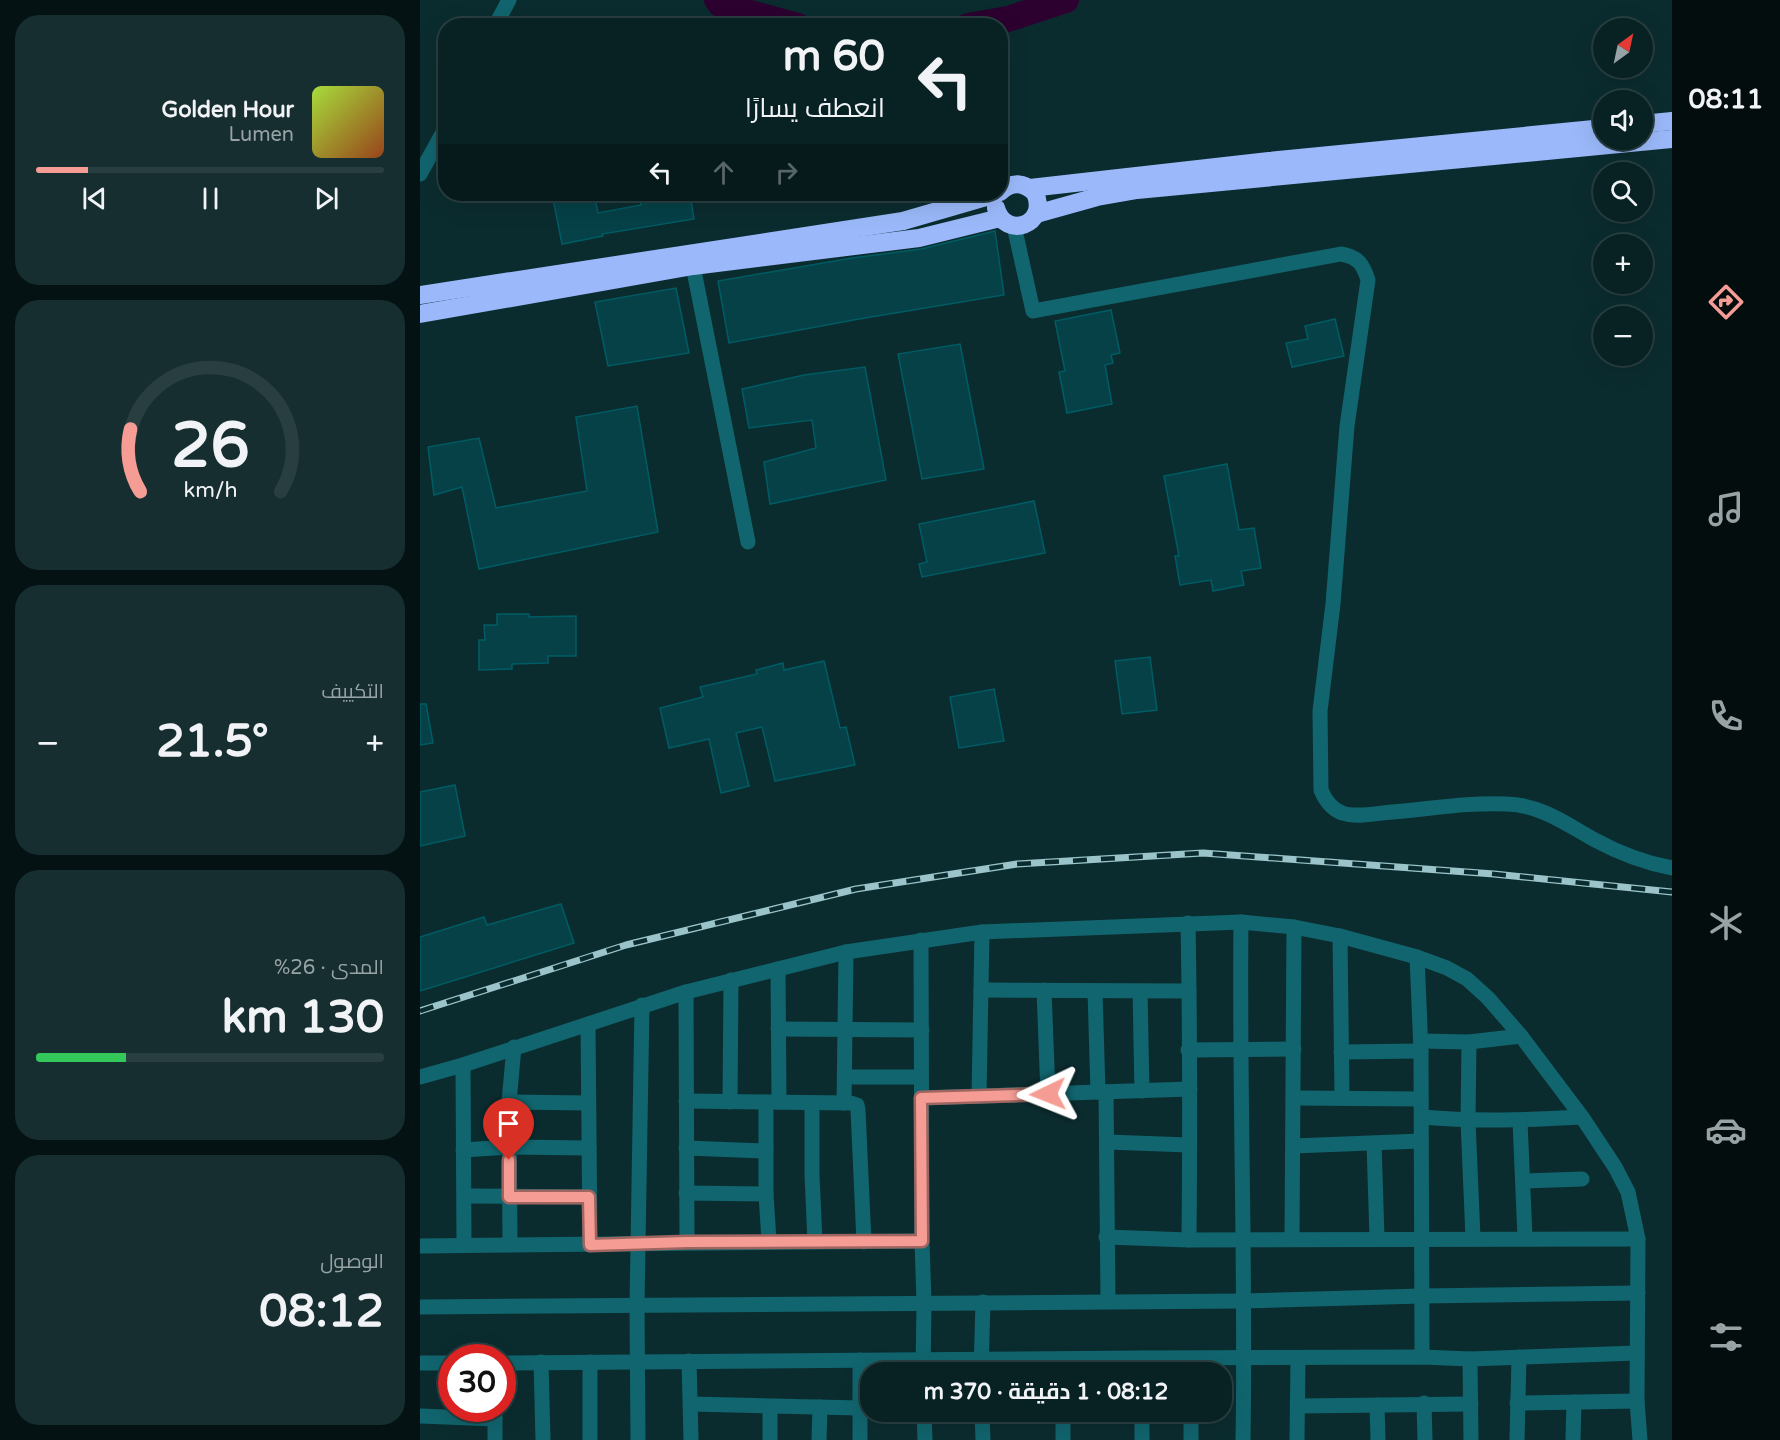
<!DOCTYPE html>
<html lang="ar">
<meta charset="utf-8">
<style>
:root{--surface:#082123;--page:#162e30;--text:#f1f3f6;--muted:#98a3a6;--line:#293e41;--accent:#f59c94}
body{margin:0;font-family:"Varela Round",Cairo,sans-serif;background:var(--page);color:var(--text);direction:rtl;height:100vh;display:flex;flex-direction:column;font-size:22px;white-space:nowrap}
*{box-sizing:border-box;margin:0}
p{font-size:20px;color:var(--muted)}
.icon{flex:none;width:33px;height:33px;fill:none;stroke:currentColor;stroke-width:2;stroke-linecap:round;stroke-linejoin:round}
.map{position:relative;flex:1;overflow:hidden;direction:ltr}
.details{display:flex;flex-direction:column;gap:15px;padding:15px;background:#041213;width:420px}
.details>*{flex:none}
.hud{position:absolute;left:18px;top:18px;width:570px;height:183px;border-radius:24px;box-shadow:0 6px 24px #0002,0 0 0 2px var(--line);direction:rtl;background:#082123;color:var(--text);overflow:hidden}
.needle{width:39px;rotate:33deg}
.tools{position:absolute;left:1173px;top:18px;display:grid;gap:12px}
.tools a{display:grid;place-items:center;width:60px;height:60px;border-radius:50%;background:var(--surface);box-shadow:0 6px 24px #0002,0 0 0 2px var(--line);font-size:30px}
.speed{position:absolute;left:18px;top:1344px;display:flex;gap:12px;font-size:30px;font-weight:700;text-align:center}
.speed>*{display:grid;place-content:center;width:78px;height:78px;border-radius:50%;background:var(--surface);box-shadow:0 6px 24px #0002,0 0 0 2px var(--line);line-height:1}
.speed .limit{border:9px solid #d22;background:#fff;color:#111}
.pin{position:absolute;display:grid;place-items:center;width:51px;height:51px;color:#fff;margin:-62px -26px;border-radius:50% 50% 50% 0;rotate:-45deg;box-shadow:0 0 6px #0007}
.pin .icon{rotate:45deg}
.me{position:absolute;width:66px;margin:-33px;rotate:268deg;stroke-linejoin:round;filter:drop-shadow(0 0 4px #0008)}
.turn{display:flex;align-items:center;gap:21px;height:126px;padding:0 24px;font-size:27px}
.turn .icon{width:78px;height:78px;stroke-width:2.5}
.turn b{display:block;font-size:42px;line-height:51px}
.lanes{display:flex;align-items:center;height:57px;padding:0 24px;background:#0003;justify-content:center;gap:30px;direction:ltr}
.lanes .off{opacity:.35}
.big{font-size:45px;font-weight:700;line-height:1.1}
.details .widget{flex:1;display:flex;flex-direction:column;justify-content:center;gap:9px;min-width:0;padding:0 21px;border-radius:24px;background:var(--page)}
.details .dial{align-items:center;gap:0}
.dial svg{height:156px;overflow:visible;fill:none;stroke:var(--line);stroke-width:7;stroke-linecap:round;text-anchor:middle}
.dial text{fill:var(--text);stroke:none}
.song{display:flex;align-items:center;gap:18px}
.cover{width:72px;height:72px;border-radius:9px;background:linear-gradient(135deg,hsl(80 70% 55%),hsl(20 70% 35%))}
.played{height:6px;border-radius:3px;background:linear-gradient(90deg,var(--accent) 15%,var(--line) 15%)}
.keys{display:flex;justify-content:space-around;direction:ltr}
.heat{display:flex;justify-content:space-between;align-items:center;font-size:33px;direction:ltr}
.charge{height:9px;border-radius:4px;background:linear-gradient(90deg,#34c759 26%,var(--line) 0)}
.trip{position:absolute;left:440px;top:1362px;width:372px;height:60px;border-radius:24px;background:var(--surface);box-shadow:0 6px 24px #0002,0 0 0 2px var(--line);font-weight:700;line-height:60px;text-align:center;direction:rtl}
main{display:flex;flex:1;min-height:0}
.tabs{display:flex;flex-direction:column;width:108px;justify-content:space-around;align-items:center;background:#030d0e;color:var(--muted)}
.tabs .icon{width:42px;height:42px}
.tabs .current{color:var(--accent)}
.tabs b{font-size:27px;color:var(--text)}
.map>svg:first-child{display:block}
.lines{fill:none;stroke-linecap:round;stroke-linejoin:round}
.river{stroke:#2c002f;stroke-width:26}
.building{fill:#054147;stroke:#005c64;stroke-width:1.5}
.street{stroke:#11656e;stroke-width:15}
.highway{stroke:#9bb9fa;stroke-width:18}
.rail-casing{stroke:#9ac4c9;stroke-width:7}
.rail{stroke:#0b2c2f;stroke-width:4.5;stroke-dasharray:14;stroke-linecap:butt}
.route-casing{stroke:#9f6560;stroke-width:15}
.route{stroke:#f59c94;stroke-width:10}
</style>
<main>
<nav class="tabs">
<b>08:11</b>
<svg class="icon current" aria-label="directions" viewBox="0 0 24 24"><path d="M12 3l9 9-9 9-9-9zM9 14v-3h6M13 9l2 2-2 2"/></svg>
<svg class="icon" aria-label="music" viewBox="0 0 24 24"><path d="M9 18V5l10-2v13"/><circle cx="6" cy="18" r="3"/><circle cx="16" cy="16" r="3"/></svg>
<svg class="icon" aria-label="phone" viewBox="0 0 24 24"><path d="M5 4h4l2 5-3 2q2 4 5 5l2-3 5 2v4C11 20 4 13 5 4z"/></svg>
<svg class="icon" aria-label="climate" viewBox="0 0 24 24"><path d="M12 3v18M4 7l16 10M4 17L20 7"/></svg>
<svg class="icon" aria-label="car" viewBox="0 0 24 24"><path d="M5 17H2v-5l4-1 3-4h7l3 4 3 1v5h-3M9 17h6M6 11h13"/><circle cx="7" cy="17" r="2"/><circle cx="17" cy="17" r="2"/></svg>
<svg class="icon" aria-label="filters" viewBox="0 0 24 24"><path d="M4 7h16M4 17h16"/><circle cx="9" cy="7" r="2"/><circle cx="15" cy="17" r="2"/></svg>
</nav>
<div class="map">
<svg width="1252" height="1440" viewBox="0 0 1252 1440">
<rect width="100%" height="100%" fill="#0b2c2f"/>
<g class="lines">
<g class="river">
<path d="M297 0 301 5 378 26"/>
<path d="M548 26 588 19 646 0"/>
</g>
</g>
<g class="building">
<path d="M132 194H174L178 213 221 205 220 199 233 197 232 194H270L274 219 182 234 183 236 142 244Z"/>
<path d="M575 231 584 295 439 319 309 343 298 281 432 258 501 249Z"/>
<path d="M256 288 269 353 188 366 175 302Z"/>
<path d="M691 310 700 353 691 355 693 363 685 365 692 404 647 413 639 372 645 371 635 321Z"/>
<path d="M915 319 924 356 872 367 866 343 888 339 885 326Z"/>
<path d="M540 344 564 469 502 479 478 354Z"/>
<path d="M445 367 466 480 350 504 344 462 396 448 392 420 329 428 322 389 384 375Z"/>
<path d="M217 406 238 532 59 569 42 487 14 495 8 447 59 438 76 508 167 491 156 417Z"/>
<path d="M807 464 819 530 834 528 841 568 821 571 824 585 793 591 791 580 760 585 755 556H759L744 476Z"/>
<path d="M614 501 625 553 502 577 499 564 507 562 499 524Z"/>
<path d="M77 614H109V617L156 616V656H128V663L92 664V669L59 670V640H65L64 625H77Z"/>
<path d="M730 657 737 710 702 714 695 661Z"/>
<path d="M404 661 420 728 426 727 435 765 355 781 342 727 316 733 329 786 301 793 289 739 249 748 240 708 283 697 280 687 337 674 336 670 363 663 364 670Z"/>
<path d="M574 689 584 741 539 748 530 697Z"/>
<path d="M0 704H6L13 743 0 745Z"/>
<path d="M35 785 45 836 0 846V792Z"/>
<path d="M141 904 154 943 0 991V937L64 917 67 925Z"/>
</g>
<g class="lines">
<g class="street">
<path d="M75 26 89 0"/>
<path d="M0 174 26 127"/>
<path d="M594 226 613 311 921 254C938 257 943 264 948 280L927 426 913 604 900 711 901 790C905 800 912 809 922 813 937 818 957 813 972 812 1010 809 1049 802 1087 804 1121 805 1146 824 1175 840 1199 853 1225 863 1252 868"/>
<path d="M273 266 328 542"/>
<path d="M821 922C819 1095 826 1267 823 1440"/>
<path d="M768 923C770 1029 770 1135 769 1240"/>
<path d="M920 936 922 1097"/>
<path d="M501 940 502 1241 504 1303 503 1372"/>
<path d="M997 957 1001 1051 1002 1357"/>
<path d="M358 969 359 1102"/>
<path d="M561 990 769 991"/>
<path d="M624 990 628 1094"/>
<path d="M675 991 678 1092"/>
<path d="M720 991 722 1091"/>
<path d="M266 992 267 1242"/>
<path d="M168 1024 170 1245"/>
<path d="M358 1029 502 1030"/>
<path d="M1001 1041 1049 1042 1101 1036"/>
<path d="M1049 1042 1048 1121 1053 1238"/>
<path d="M768 1050 874 1049"/>
<path d="M921 1052 1001 1051"/>
<path d="M43 1065 44 1245"/>
<path d="M0 1077 43 1065 266 992 426 952 562 932 821 922 874 927 920 936 997 957 1027 968 1047 979 1068 998 1101 1036 1162 1117 1195 1167 1208 1192 1218 1239 1217 1401 1220 1440"/>
<path d="M425 1077H501"/>
<path d="M686 1092 688 1301"/>
<path d="M559 1096 562 932"/>
<path d="M501 1098 770 1089"/>
<path d="M874 1098 1001 1099"/>
<path d="M266 1101 431 1103 437 1105 438 1110 444 1242"/>
<path d="M89 1102 168 1103"/>
<path d="M310 1102 311 980"/>
<path d="M346 1102V1194L349 1241"/>
<path d="M392 1103V1175L395 1242"/>
<path d="M424 1103 426 952"/>
<path d="M1002 1117C1056 1122 1108 1120 1162 1117"/>
<path d="M1100 1121 1105 1238"/>
<path d="M687 1142 769 1145"/>
<path d="M954 1143 957 1238"/>
<path d="M873 1146 1001 1141"/>
<path d="M266 1148 346 1151"/>
<path d="M43 1150 89 1147 169 1148"/>
<path d="M1103 1181 1162 1179"/>
<path d="M266 1193 346 1194"/>
<path d="M44 1196 169 1197"/>
<path d="M686 1237 769 1240 1218 1239"/>
<path d="M872 1239 874 927"/>
<path d="M90 1245 89 1102 94 1047"/>
<path d="M0 1246 502 1241"/>
<path d="M0 1307 823 1301 1002 1296 1218 1293"/>
<path d="M1050 1359 1051 1440"/>
<path d="M440 1360V1440"/>
<path d="M269 1361 271 1440"/>
<path d="M121 1362 123 1440"/>
<path d="M170 1362V1440"/>
<path d="M0 1363H32"/>
<path d="M82 1363 724 1358 1002 1357 1050 1359 1217 1353"/>
<path d="M561 1372 563 1302"/>
<path d="M723 1372 724 1358"/>
<path d="M1004 1403 1005 1440"/>
<path d="M1097 1403 1217 1401"/>
<path d="M271 1404 440 1408"/>
<path d="M957 1405 958 1440"/>
<path d="M878 1406 1051 1404"/>
<path d="M350 1407V1440"/>
<path d="M504 1412 505 1440"/>
<path d="M562 1412 563 1440"/>
<path d="M722 1412V1440"/>
<path d="M0 1416 75 1419"/>
<path d="M75 1440V1408"/>
<path d="M218 1440 217 1306 222 1005"/>
<path d="M399 1440 400 1407"/>
<path d="M643 1440V1412"/>
<path d="M771 1440V1412"/>
<path d="M877 1440 878 1358"/>
<path d="M1097 1440 1099 1357"/>
<path d="M1153 1440 1154 1402"/>
</g>
<g class="highway">
<path d="M1222 124 1252 121"/>
<path d="M610 188 849 161 1184 128"/>
<path d="M576 208C585 240 629 225 615 193 604 182 592 181 580 192"/>
<path d="M616 214 677 197 717 190 1252 139"/>
<path d="M0 295 483 221 576 194"/>
<path d="M0 314 273 266 499 238 580 218"/>
</g>
<defs>
<path id="rail" d="M0 1011 206 945 436 889 597 864 783 853 1074 874 1252 892"/>
</defs>
<use href="#rail" class="rail-casing"/>
<use href="#rail" class="rail"/>
</g>
<g class="lines">
<defs>
<path id="route" d="M89 1160V1197H169L170 1245 267 1242 502 1241 501 1098 628 1094"/>
</defs>
<use href="#route" class="route-casing"/>
<use href="#route" class="route"/>
</g>
</svg>
<div class="tools">
<a><svg class="needle" viewBox="-14 -14 28 28"><path d="M0-13l5 13h-10z" fill="#e53935"/><path d="M0 13l5-13h-10z" fill="#98a3a6"/></svg></a>
<a><svg class="icon" aria-label="sound" viewBox="0 0 24 24"><path d="M4 9h4l5-4v14l-5-4H4zM17 9q2 3 0 6"/></svg></a>
<a><svg class="icon" aria-label="search" viewBox="0 0 24 24"><circle cx="10" cy="10" r="6"/><path d="M15 15l6 6"/></svg></a>
<a>+</a>
<a>−</a>
</div>
<div class="speed"><div class="limit">30</div></div>
<div class="pin" style="left:89px;top:1160px;background:#d93025"><svg class="icon" aria-label="arrive" viewBox="0 0 24 24"><path d="M6 21V4h12l-3 4 3 4H6"/></svg></div>
<svg class="me" style="left:628px;top:1094px" viewBox="-20 -20 40 40"><path d="M0-17L14 15 0 8-14 15z" fill="#f59c94" stroke="#fff" stroke-width="4"/></svg>
<div class="trip">08:12 · 1 دقيقة · 370 m</div>
<div class="hud">
<div class="turn"><svg class="icon" aria-label="left" viewBox="0 0 24 24"><path d="M17 20v-9H6M10 6l-5 5 5 5"/></svg><div><b>60 m</b>انعطف يسارًا</div></div>
<div class="lanes"><svg class="icon" aria-label="left" viewBox="0 0 24 24"><path d="M17 20v-9H6M10 6l-5 5 5 5"/></svg><svg class="icon off" aria-label="ahead" viewBox="0 0 24 24"><path d="M12 20V5M6 11l6-6 6 6"/></svg><svg class="icon off" aria-label="right" viewBox="0 0 24 24"><path d="M7 20v-9h11M14 6l5 5-5 5"/></svg></div>
</div>
</div>
<section class="details">
<div class="widget">
<div class="song"><i class="cover"></i><div><b>Golden Hour</b><p>Lumen</p></div></div>
<div class="played"></div>
<div class="keys"><svg class="icon" aria-label="previous" viewBox="0 0 24 24"><path d="M18 5L8 12l10 7zM5 5v14"/></svg><svg class="icon" aria-label="pause" viewBox="0 0 24 24"><path d="M8 5v14M16 5v14"/></svg><svg class="icon" aria-label="next" viewBox="0 0 24 24"><path d="M6 5l10 7-10 7zM19 5v14"/></svg></div>
</div>
<div class="widget dial"><svg viewBox="0 0 100 80">
<path d="M14 69A42 42 0 1 1 86 69"/>
<path d="M14 69A42 42 0 0 1 9 37" stroke="#f59c94"/>
<text x="50" y="56" font-size="32" font-weight="700">26</text>
<text x="50" y="72" font-size="11">km/h</text>
</svg></div>
<div class="widget"><p>التكييف</p>
<div class="heat"><a>−</a><b class="big">21.5°</b><a>+</a></div>
</div>
<div class="widget"><p>المدى · 26%</p><b class="big">130 km</b><div class="charge"></div></div>
<div class="widget"><p>الوصول</p><b class="big">08:12</b></div>
</section>
</main>
